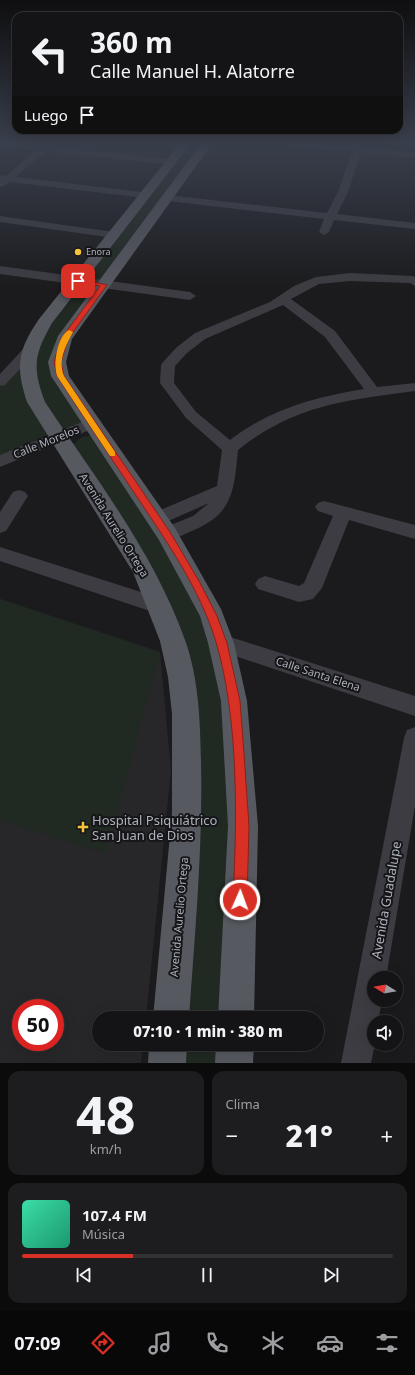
<!DOCTYPE html>
<html lang="es">
<meta charset="utf-8">
<style>
:root{--surface:#141416;--page:#1d1d1f;--text:#f1f3f6;--muted:#9d9ea1;--line:#333335;--accent:#d93025}
body{margin:0;font-family:"Noto Sans",sans-serif;background:var(--page);color:var(--text);height:100vh;display:flex;flex-direction:column;font-size:15px;white-space:nowrap}
*{box-sizing:border-box;margin:0}
p{font-size:13px;color:var(--muted)}
.icon{flex:none;width:22px;height:22px;fill:none;stroke:currentColor;stroke-width:2;stroke-linecap:round;stroke-linejoin:round}
.map{position:relative;height:1063px;overflow:hidden}
.details{display:flex;flex-direction:column;gap:8px;padding:8px;background:#0b0b0c;flex:1}
.details>*{flex:none}
.hud{position:absolute;left:12px;top:12px;width:391px;height:122px;border-radius:12px;box-shadow:0 4px 16px #0002,0 0 0 1px var(--line);background:#141416;color:var(--text);overflow:hidden}
.needle{width:26px;rotate:281deg}
.controls{position:absolute;left:367px;top:971px;display:grid;gap:8px}
.controls a{display:grid;place-items:center;width:36px;height:36px;border-radius:50%;background:var(--surface);box-shadow:0 4px 16px #0002,0 0 0 1px var(--line);font-size:20px}
.speed{position:absolute;left:12px;top:999px;display:flex;gap:8px;font-size:20px;font-weight:700;text-align:center}
.speed>*{display:grid;place-content:center;width:52px;height:52px;border-radius:50%;background:var(--surface);box-shadow:0 4px 16px #0002,0 0 0 1px var(--line);line-height:1}
.speed .limit{border:6px solid #d22;background:#fff;color:#111}
.pin{position:absolute;display:grid;place-items:center;width:34px;height:34px;color:#fff;margin:-17px;border-radius:8px;box-shadow:0 2px 6px #0006}
.me{position:absolute;width:44px;margin:-22px;rotate:2deg;stroke-linejoin:round;filter:drop-shadow(0 0 3px #0008)}
.turn{display:flex;align-items:center;gap:14px;height:84px;padding:0 12px;font-size:18px}
.turn .icon{width:52px;height:52px;stroke-width:2.5}
.turn b{display:block;font-size:28px;line-height:34px}
.then{display:flex;align-items:center;height:38px;padding:0 12px;background:#0003;gap:8px;font-size:15px}
.big{font-size:30px;font-weight:800;line-height:1.1}
.details .widget{flex:1;display:flex;flex-direction:column;justify-content:center;gap:6px;min-width:0;padding:0 14px;border-radius:12px;background:var(--page)}
.details .dial{align-items:center;gap:0}
.dial b{font-size:52px;line-height:1}
.song{display:flex;align-items:center;gap:12px}
.cover{width:48px;height:48px;border-radius:6px;background:linear-gradient(135deg,hsl(160 70% 55%),hsl(160 70% 35%))}
.played{height:4px;border-radius:2px;background:linear-gradient(90deg,var(--accent) 30%,var(--line) 30%)}
.keys{display:flex;justify-content:space-around;direction:ltr}
.heat{display:flex;justify-content:space-between;align-items:center;font-size:22px;direction:ltr}
.details .tiles{flex:1;display:grid;gap:8px;grid-template-columns:1fr 1fr}
.widget:last-child{grid-column:span 2}
.trip{position:absolute;left:92px;top:1011px;width:232px;height:40px;border-radius:20px;background:var(--surface);box-shadow:0 4px 16px #0002,0 0 0 1px var(--line);font-weight:800;line-height:40px;text-align:center}
.tab-bar{display:flex;height:64px;justify-content:space-around;align-items:center;background:#080809;color:var(--muted)}
.tab-bar .icon{width:28px;height:28px}
.tab-bar .current{color:var(--accent)}
.tab-bar b{font-size:18px;color:var(--text)}
.map>svg:first-child{display:block}
.built{fill:#27272a;fill-rule:evenodd}
.green{fill:#202922}
.lines{fill:none;stroke-linecap:round;stroke-linejoin:round}
.minor{fill:#3c3c42;fill-rule:evenodd}
.major{fill:#575961;fill-rule:evenodd}
.route{fill:#d93025;stroke:#8d1f18}
.slow{fill:#f59e0b}
.poi-dot{fill:#f7c439;stroke:#161618;stroke-width:1.5}
.labels{text-anchor:middle;stroke-width:4;stroke-linejoin:round;paint-order:stroke}
.far-poi-label{font-size:9px;fill:#adb1bd;stroke:#161618;text-anchor:start}
.street-label{font-size:11px;fill:#adb1bd;stroke:#161618}
.near-poi-label{font-size:13px;fill:#adb1bd;stroke:#161618;text-anchor:start}
.near-street-label{font-size:13px;fill:#adb1bd;stroke:#161618}
</style>
<div class="map">
<svg width="415" height="1063" viewBox="0 0 415 1063">
<rect width="100%" height="100%" fill="#1b1b1d"/>
<path class="built" d="M0 599 160 652 171 770 146 1018H99V1044H143L141 1063H0ZM21 1008H55V1042H21Z"/>
<g class="green">
<path d="M193 141H209L106 281 92 279 87 276Z"/>
<path d="M83 285 101 288 56 363 89 422 64 430 60 428 41 398 36 379V346L48 325Z"/>
<path d="M23 364 49 434 0 457V387Z"/>
<path d="M95 435 195 593 232 726 229 1018H180V644L72 445 82 437Z"/>
<path d="M0 599 160 652 106 854 0 820Z"/>
<path d="M178 1044H228V1063H176Z"/>
</g>
<g class="lines">
<g class="minor">
<path d="M0 141 42 146 48 142 51 143V147L172 159 177 162 172 165 46 151 16 177 150 193 151 195 146 198 10 182 2 187 0 186V175L6 176 36 150 0 147Z"/>
<path d="M265 141H300L353 146 355 141H363L362 147 415 152V158L361 152 348 192 337 214 415 223V229L334 220 329 232 324 235 319 232 324 219 168 201 163 198 168 195 327 213 338 192 352 152 269 144Z"/>
<path d="M0 216 114 232 119 235 114 238 0 222Z"/>
<path d="M0 266 190 292 196 296 190 300 0 274Z"/>
<path d="M350 273 413 276 415 277V286L410 283 350 281 319 284 291 299 335 331 377 387 415 383V391C347 400 294 405 238 450 234 494 232 516 187 533 178 537 170 542 161 539L158 534 161 529 193 516 209 503 157 526 151 524 148 519 151 514 217 486 222 450 186 418 160 383 161 365 163 362 177 347 195 333 270 302 294 286 316 277ZM283 305 325 337 364 389C315 397 270 409 230 440L196 412 174 383 175 366 187 353 205 339Z"/>
<path d="M30 346 35 347 37 350 35 353 5 385 0 386V374L25 347Z"/>
<path d="M92 418 97 419 100 423 97 427 0 467V455Z"/>
<path d="M19 490 25 492 28 496 6 531 0 533V512L13 492Z"/>
<path d="M324 501 415 525V539L349 520 322 588 313 599 299 602 258 589 255 584 258 579 265 576 299 586 304 583 333 516 318 511 315 507 318 503Z"/>
<path d="M0 547 166 600 169 606 166 612 159 614 0 561Z"/>
<path d="M221 634 415 696V716L214 649 211 643 214 637Z"/>
<path d="M415 727V806L386 978H374V1000H382L378 1022H374L375 1044 371 1063H341L404 738 407 730Z"/>
</g>
<g class="major">
<path d="M182 141H193L52 323C34 355 32 367 45 402 96 479 154 553 185 640 199 679 200 721 201 761 203 847 195 932 189 1018H153L172 813V714L168 677 160 641 133 572 27 402C15 366 18 350 39 319Z"/>
<path d="M203 141H214L72 339 66 362 69 376 175 528 221 609 234 643 247 701 258 826 254 1018H218L228 826 221 701 208 643 200 616 159 540 51 376 48 362 58 336Z"/>
<path d="M149 1044H187L186 1063H148Z"/>
<path d="M216 1044H254L253 1063H215Z"/>
</g>
</g>
<linearGradient id="sky" x2="0" y2="1"><stop stop-color="#0f0f10"/><stop offset="0.49" stop-color="#393f4c"/><stop offset="1" stop-color="#393f4c" stop-opacity="0"/></linearGradient>
<rect width="415" height="290" fill="url(#sky)"/>
<path class="route" d="M78 279 107 285 68 339 61 362 64 376 170 532 199 581 217 616 227 643 240 701 244 754 249 826 247 900 245 905 240 907 235 905 233 900C237 819 239 720 216 642 200 589 167 542 137 497 110 456 83 416 57 376L54 362 61 339 100 286 76 282 75 281Z"/>
<path class="slow" d="M69 330 73 332C65 347 58 360 64 376L115 452V456H110L57 376C53 364 57 336 69 330Z"/>
<g class="poi-dot">
<circle cx="78" cy="252" r="4"/>
<path d="M81 821h4v4h4v4h-4v4h-4v-4h-4v-4h4z"/>
</g>
<g class="labels">
<g class="far-poi-label">
<text x="86" y="255">Enora</text>
</g>
<g class="street-label">
<text transform="translate(46 442) rotate(-22)" y="4">Calle Morelos</text>
<text transform="translate(114 525) rotate(58)" y="4">Avenida Aurelio Ortega</text>
<text transform="translate(318 674) rotate(18)" y="4">Calle Santa Elena</text>
<text transform="translate(179 917) rotate(-85)" y="4">Avenida Aurelio Ortega</text>
</g>
<g class="near-poi-label">
<text x="92" y="825">Hospital Psiquiátrico<tspan x="92" dy="15">San Juan de Dios</tspan></text>
</g>
<g class="near-street-label">
<text transform="translate(386 900) rotate(-80)" y="5">Avenida Guadalupe</text>
</g>
</g>
</svg>
<div class="controls">
<a><svg class="needle" viewBox="-14 -14 28 28"><path d="M0-13l5 13h-10z" fill="#e53935"/><path d="M0 13l5-13h-10z" fill="#9d9ea1"/></svg></a>
<a><svg class="icon" aria-label="sound" viewBox="0 0 24 24"><path d="M4 9h4l5-4v14l-5-4H4zM17 9q2 3 0 6"/></svg></a>
</div>
<div class="speed"><div class="limit">50</div></div>
<div class="pin" style="left:78px;top:281px;background:#d93025"><svg class="icon" aria-label="arrive" viewBox="0 0 24 24"><path d="M6 21V4h12l-3 4 3 4H6"/></svg></div>
<svg class="me" style="left:240px;top:900px" viewBox="-20 -20 40 40"><circle r="17" fill="#d93025" stroke="#fff" stroke-width="3"/><path d="M0-11L8 9 0 5-8 9z" fill="#fff"/></svg>
<div class="trip">07:10 · 1 min · 380 m</div>
<div class="hud">
<div class="turn"><svg class="icon" aria-label="left" viewBox="0 0 24 24"><path d="M17 20v-9H6M10 6l-5 5 5 5"/></svg><div><b>360 m</b>Calle Manuel H. Alatorre</div></div>
<div class="then">Luego<svg class="icon" aria-label="arrive" viewBox="0 0 24 24"><path d="M6 21V4h12l-3 4 3 4H6"/></svg></div>
</div>
</div>
<section class="details">
<div class="tiles">
<div class="widget dial"><b>48</b><p>km/h</p></div>
<div class="widget"><p>Clima</p>
<div class="heat"><a>−</a><b class="big">21°</b><a>+</a></div>
</div>
<div class="widget">
<div class="song"><i class="cover"></i><div><b>107.4 FM</b><p>Música</p></div></div>
<div class="played"></div>
<div class="keys"><svg class="icon" aria-label="previous" viewBox="0 0 24 24"><path d="M18 5L8 12l10 7zM5 5v14"/></svg><svg class="icon" aria-label="pause" viewBox="0 0 24 24"><path d="M8 5v14M16 5v14"/></svg><svg class="icon" aria-label="next" viewBox="0 0 24 24"><path d="M6 5l10 7-10 7zM19 5v14"/></svg></div>
</div>
</div>
</section>
<nav class="tab-bar">
<b>07:09</b>
<svg class="icon current" aria-label="directions" viewBox="0 0 24 24"><path d="M12 3l9 9-9 9-9-9zM9 14v-3h6M13 9l2 2-2 2"/></svg>
<svg class="icon" aria-label="music" viewBox="0 0 24 24"><path d="M9 18V5l10-2v13"/><circle cx="6" cy="18" r="3"/><circle cx="16" cy="16" r="3"/></svg>
<svg class="icon" aria-label="phone" viewBox="0 0 24 24"><path d="M5 4h4l2 5-3 2q2 4 5 5l2-3 5 2v4C11 20 4 13 5 4z"/></svg>
<svg class="icon" aria-label="climate" viewBox="0 0 24 24"><path d="M12 3v18M4 7l16 10M4 17L20 7"/></svg>
<svg class="icon" aria-label="car" viewBox="0 0 24 24"><path d="M5 17H2v-5l4-1 3-4h7l3 4 3 1v5h-3M9 17h6M6 11h13"/><circle cx="7" cy="17" r="2"/><circle cx="17" cy="17" r="2"/></svg>
<svg class="icon" aria-label="filters" viewBox="0 0 24 24"><path d="M4 7h16M4 17h16"/><circle cx="9" cy="7" r="2"/><circle cx="15" cy="17" r="2"/></svg>
</nav>
